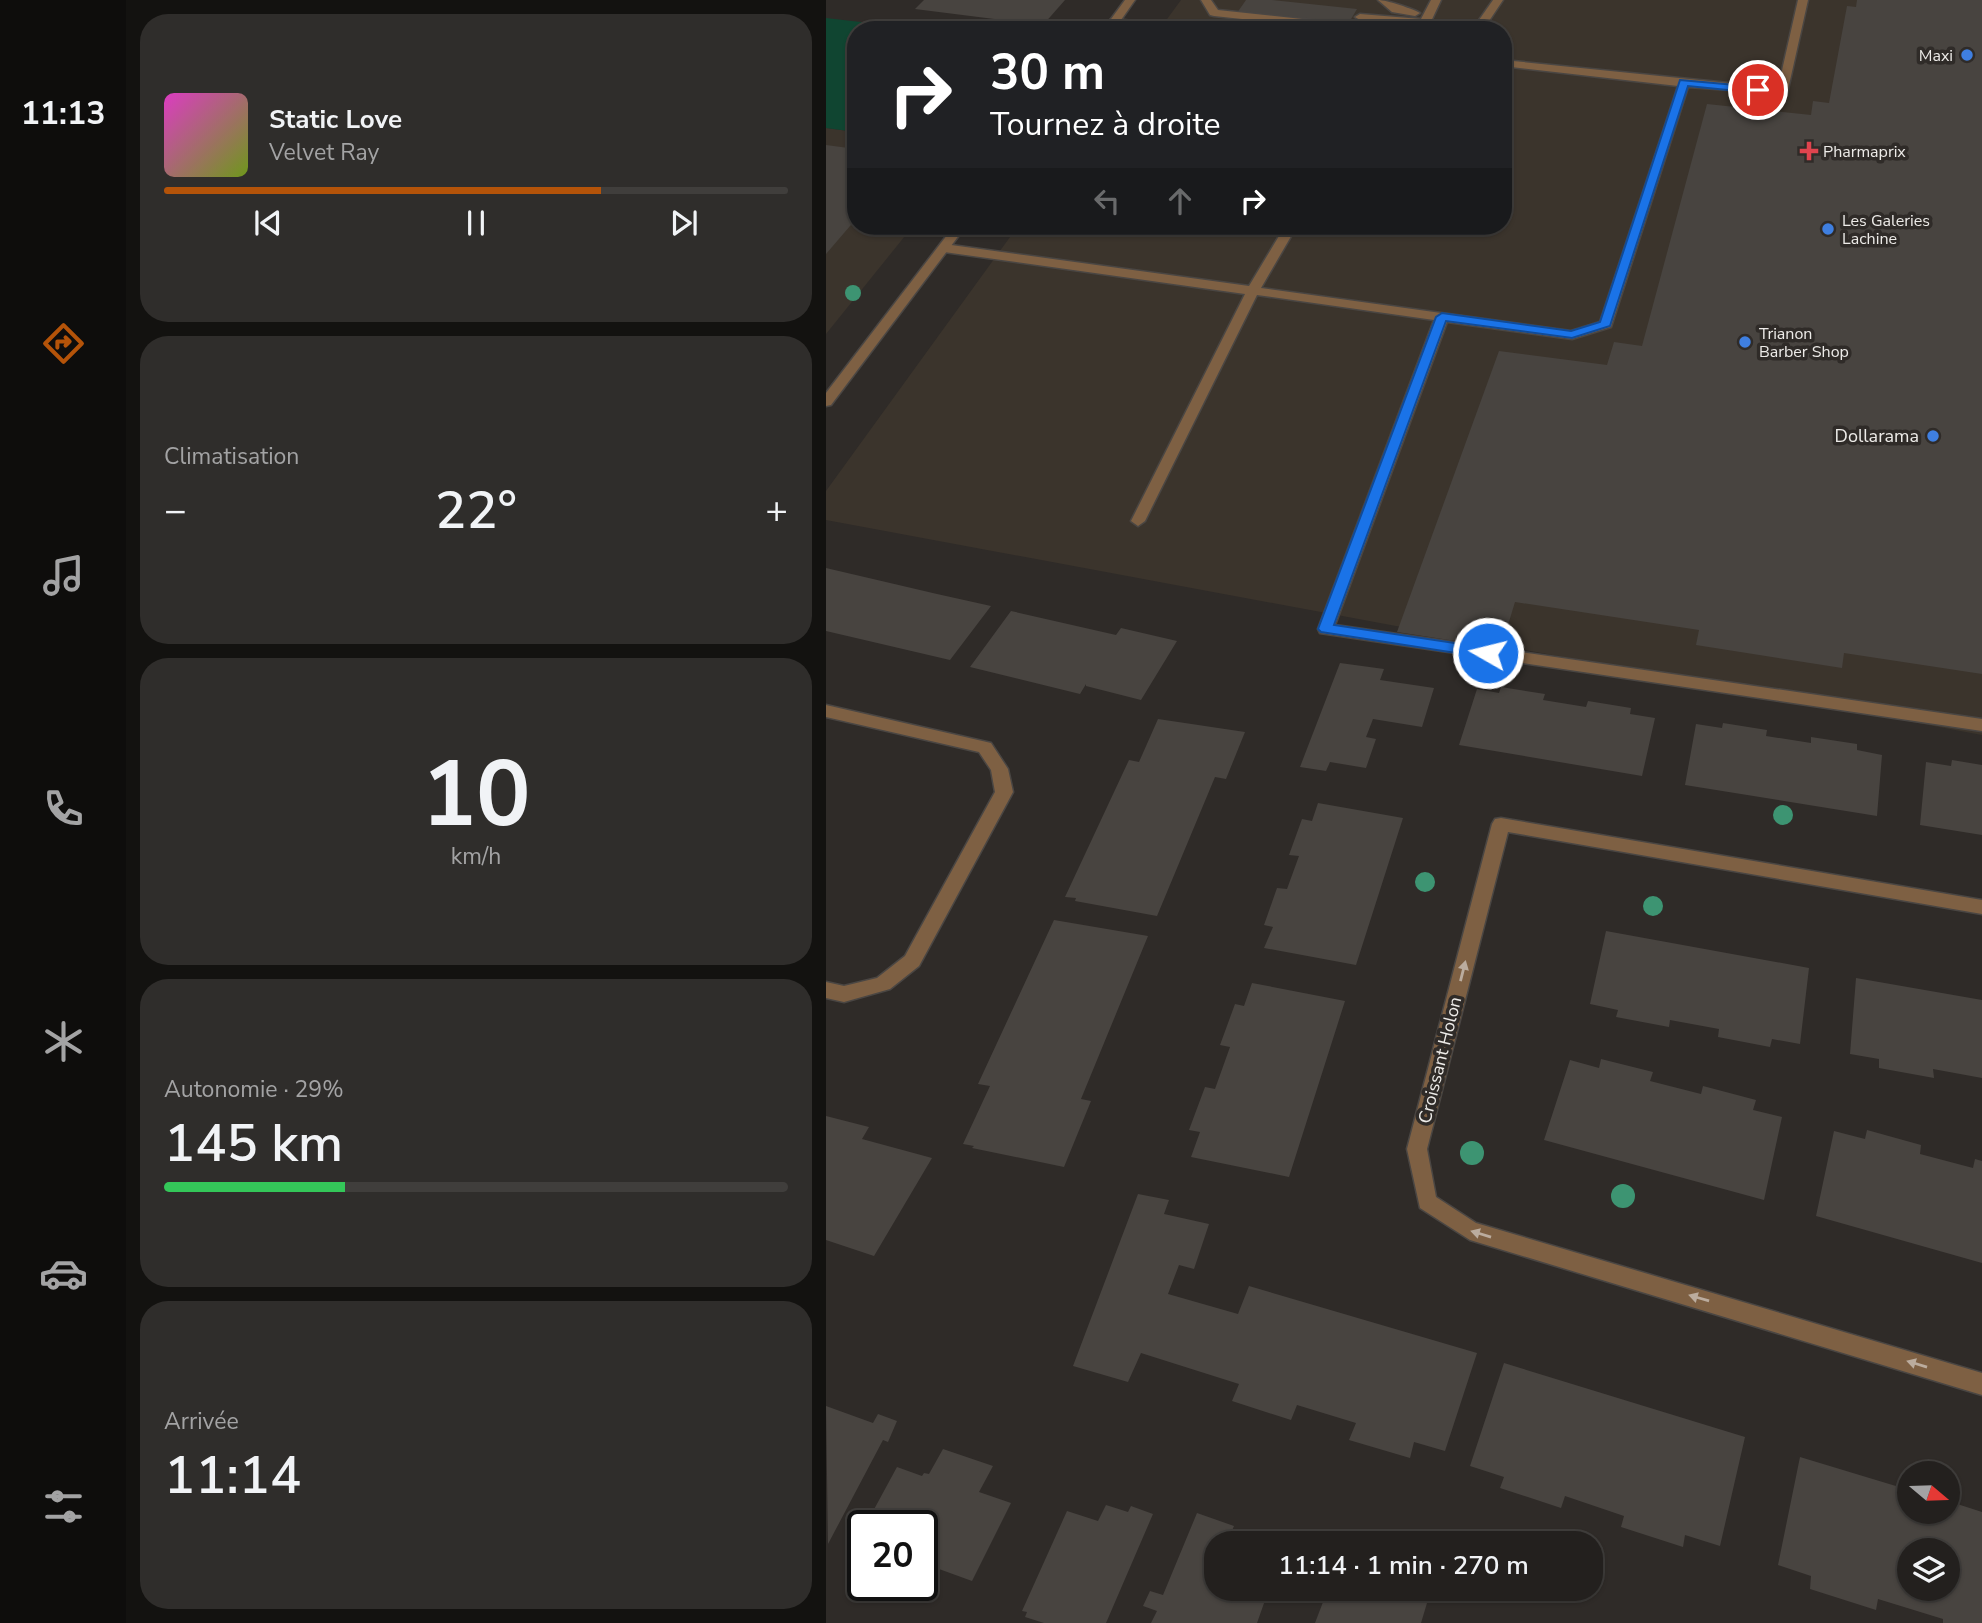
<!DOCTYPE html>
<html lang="fr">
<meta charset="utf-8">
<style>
:root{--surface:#23201e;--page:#2f2d2b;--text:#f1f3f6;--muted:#a3a3a4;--line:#403e3c;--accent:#b45309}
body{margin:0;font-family:"Nunito Sans",sans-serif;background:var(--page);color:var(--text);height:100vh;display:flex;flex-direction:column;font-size:26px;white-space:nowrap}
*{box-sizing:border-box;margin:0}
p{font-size:23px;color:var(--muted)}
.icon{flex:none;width:38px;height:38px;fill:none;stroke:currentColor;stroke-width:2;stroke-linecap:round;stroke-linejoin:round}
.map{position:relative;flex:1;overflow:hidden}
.drawer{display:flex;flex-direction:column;gap:14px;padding:14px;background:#131210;width:700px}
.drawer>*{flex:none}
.banner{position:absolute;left:21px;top:21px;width:665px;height:214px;border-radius:28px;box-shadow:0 2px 5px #0004,0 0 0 2px var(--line);background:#202124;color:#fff;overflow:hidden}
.needle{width:46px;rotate:109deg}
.buttons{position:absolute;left:1071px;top:1461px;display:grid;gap:14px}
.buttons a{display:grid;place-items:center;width:63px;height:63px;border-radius:50%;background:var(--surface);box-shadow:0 2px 5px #0004,0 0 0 2px var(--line);font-size:35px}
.speed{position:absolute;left:21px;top:1510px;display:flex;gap:14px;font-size:35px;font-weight:700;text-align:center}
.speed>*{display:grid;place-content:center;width:91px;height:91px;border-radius:50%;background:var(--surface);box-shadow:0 2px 5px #0004,0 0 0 2px var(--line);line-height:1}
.speed .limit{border:4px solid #111;border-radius:10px;background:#fff;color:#111}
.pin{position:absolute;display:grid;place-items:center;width:60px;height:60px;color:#fff;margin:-30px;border:4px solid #fff;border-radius:50%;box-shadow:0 2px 7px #0007}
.me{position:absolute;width:77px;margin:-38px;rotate:278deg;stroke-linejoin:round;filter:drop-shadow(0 0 5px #0008)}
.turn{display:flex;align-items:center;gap:24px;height:147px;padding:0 28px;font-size:32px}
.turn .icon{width:91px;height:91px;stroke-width:2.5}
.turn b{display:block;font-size:49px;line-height:60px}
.lanes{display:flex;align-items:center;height:66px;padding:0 28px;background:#0003;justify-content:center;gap:35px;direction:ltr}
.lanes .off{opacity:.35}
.big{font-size:52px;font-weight:600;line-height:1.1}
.drawer .tile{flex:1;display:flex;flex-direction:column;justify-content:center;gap:10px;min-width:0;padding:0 24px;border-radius:28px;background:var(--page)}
.drawer .dial{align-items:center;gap:0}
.dial b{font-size:91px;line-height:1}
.song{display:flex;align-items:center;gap:21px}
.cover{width:84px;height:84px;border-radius:10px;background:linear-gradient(135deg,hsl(310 70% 55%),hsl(80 70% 35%))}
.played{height:7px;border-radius:4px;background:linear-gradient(90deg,var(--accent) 70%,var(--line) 70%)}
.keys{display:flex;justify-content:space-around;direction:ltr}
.heat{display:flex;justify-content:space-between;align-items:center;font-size:38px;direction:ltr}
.charge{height:10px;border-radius:5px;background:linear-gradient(90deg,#34c759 29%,var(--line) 0)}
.trip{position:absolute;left:378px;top:1531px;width:399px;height:70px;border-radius:28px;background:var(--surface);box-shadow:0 2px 5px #0004,0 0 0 2px var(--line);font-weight:600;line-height:70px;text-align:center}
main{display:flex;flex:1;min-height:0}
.menu{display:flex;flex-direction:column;width:126px;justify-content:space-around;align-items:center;background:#0e0d0c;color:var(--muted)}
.menu .icon{width:49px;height:49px}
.menu .on{color:var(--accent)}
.menu b{font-size:32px;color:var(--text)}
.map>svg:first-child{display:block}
.built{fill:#3b342c}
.green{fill:#104531}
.building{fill:#484440;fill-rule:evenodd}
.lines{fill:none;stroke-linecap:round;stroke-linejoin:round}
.lane-casing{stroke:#4a4643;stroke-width:3}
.street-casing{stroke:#4a4643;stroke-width:3}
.lane{fill:#7e6043;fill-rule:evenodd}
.street{fill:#7e6043;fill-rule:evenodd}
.tree{fill:#3d9472}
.oneway{fill:#bbac9e}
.route{fill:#1a73e8;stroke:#114b97;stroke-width:2}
.shop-dot{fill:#3f7fe0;stroke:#2f2b28;stroke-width:2.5}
.health-dot{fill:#e0444e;stroke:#2f2b28;stroke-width:2.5}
.labels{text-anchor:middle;stroke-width:7;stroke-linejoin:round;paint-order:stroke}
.far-poi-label{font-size:16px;fill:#edebe8;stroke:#2f2b28;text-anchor:start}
.poi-label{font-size:18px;fill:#edebe8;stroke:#2f2b28;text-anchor:end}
.street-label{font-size:18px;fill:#edebe8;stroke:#2f2b28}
</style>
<main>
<nav class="menu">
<b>11:13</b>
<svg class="icon on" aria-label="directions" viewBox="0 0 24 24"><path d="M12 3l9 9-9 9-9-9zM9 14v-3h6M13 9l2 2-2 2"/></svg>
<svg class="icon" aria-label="music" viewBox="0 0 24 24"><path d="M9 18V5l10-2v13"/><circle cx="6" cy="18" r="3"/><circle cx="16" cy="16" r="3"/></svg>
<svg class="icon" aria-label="phone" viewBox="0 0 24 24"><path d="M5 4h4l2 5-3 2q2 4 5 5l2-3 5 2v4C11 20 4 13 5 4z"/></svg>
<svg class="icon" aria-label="climate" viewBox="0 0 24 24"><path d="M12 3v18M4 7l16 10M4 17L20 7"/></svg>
<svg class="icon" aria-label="car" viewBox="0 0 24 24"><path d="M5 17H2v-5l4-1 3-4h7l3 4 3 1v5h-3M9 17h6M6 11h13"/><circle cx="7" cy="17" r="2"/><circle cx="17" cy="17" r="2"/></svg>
<svg class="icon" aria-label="filters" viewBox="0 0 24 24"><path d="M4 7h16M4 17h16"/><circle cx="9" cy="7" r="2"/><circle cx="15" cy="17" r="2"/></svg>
</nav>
<section class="drawer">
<div class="tile">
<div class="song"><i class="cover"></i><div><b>Static Love</b><p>Velvet Ray</p></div></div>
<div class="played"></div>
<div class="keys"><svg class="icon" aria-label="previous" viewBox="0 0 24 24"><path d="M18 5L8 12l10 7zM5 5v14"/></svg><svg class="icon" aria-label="pause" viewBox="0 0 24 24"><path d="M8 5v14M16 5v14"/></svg><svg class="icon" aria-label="next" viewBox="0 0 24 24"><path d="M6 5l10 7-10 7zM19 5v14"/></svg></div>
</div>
<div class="tile"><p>Climatisation</p>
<div class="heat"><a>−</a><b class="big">22°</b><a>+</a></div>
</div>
<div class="tile dial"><b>10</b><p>km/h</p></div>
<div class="tile"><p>Autonomie · 29%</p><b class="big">145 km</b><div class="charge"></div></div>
<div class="tile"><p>Arrivée</p><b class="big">11:14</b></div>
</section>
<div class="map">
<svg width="1156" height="1623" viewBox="0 0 1156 1623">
<rect width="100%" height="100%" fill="#2f2b28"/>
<g class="built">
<path d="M355 0H1156V735L0 520V491L192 226H677V30H333Z"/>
<path d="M0 128 30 132V226H87L0 334Z"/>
</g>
<path class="green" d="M0 18 104 30H30V132L0 128Z"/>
<g class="building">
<path d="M98 0H239L217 25 89 9Z"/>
<path d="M420 0H446L531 9 521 26 411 13Z"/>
<path d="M1031 0H1156V674L1018 653 1016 668 870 645 873 630 689 602 675 648 571 632 673 351 781 365 788 342 816 346 881 104 985 115 987 101 1003 103 1021 6 1030 7Z"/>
<path d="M0 145 30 149V219L0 254Z"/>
<path d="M0 568 111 594 165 606 124 660 0 631Z"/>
<path d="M185 611 290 635 295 628 351 641 315 700 260 686V684L254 694 144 667Z"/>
<path d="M514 663 558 669 554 680 608 688 596 727 547 719 540 737 550 739 540 768 504 762 500 771 474 767Z"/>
<path d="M675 687 719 694 717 700 760 707 762 701 805 708 804 714 829 718 816 776 633 745 651 689 673 693Z"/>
<path d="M332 719 419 732 400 779 389 777 331 916 249 901 250 898 239 897 303 760 313 762Z"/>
<path d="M897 723 941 730 940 736 985 743V737L1031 744V750L1056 755 1051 816 859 785 870 724 896 728Z"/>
<path d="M1126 760 1156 765V835L1094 825 1100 762 1125 766Z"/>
<path d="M492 803 577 818 530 965 438 948 447 927 438 925 451 888 461 889 473 856 463 855 476 819 486 821Z"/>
<path d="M228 920 322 936 255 1099 265 1101 238 1167 146 1148 148 1146 137 1144 164 1086 152 1084Z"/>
<path d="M780 931 983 968 974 1044 946 1039 944 1047 892 1037 893 1029 844 1020 843 1027 790 1017 792 1010 764 1004Z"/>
<path d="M1030 978 1156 1000V1078L1107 1069 1108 1078 1053 1068V1059L1024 1054Z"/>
<path d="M426 983 519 1001 463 1177 365 1157 374 1132 363 1130 379 1087 389 1089 404 1047 394 1045 409 1004 418 1006Z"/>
<path d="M775 1059 827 1072 824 1081 875 1094 877 1086 930 1100 927 1110 956 1117 938 1200 718 1140 744 1060 773 1068Z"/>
<path d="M0 1116 43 1127 36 1139 106 1158 48 1256 0 1240Z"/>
<path d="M1041 1130 1095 1145 1094 1154 1147 1168 1149 1159 1156 1161V1263L990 1216 1008 1131 1039 1139Z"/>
<path d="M312 1194 343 1200 338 1214 383 1224 368 1269 353 1265 342 1294 412 1314 423 1286 651 1353 619 1451 588 1442 584 1458 523 1440 530 1423 471 1405 465 1420 406 1401 413 1384 315 1353 302 1382 247 1366Z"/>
<path d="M678 1363 919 1437 894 1546 859 1535 857 1547 795 1527 798 1516 739 1496 735 1508 674 1488 678 1477 644 1466Z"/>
<path d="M0 1406 47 1423 52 1414 71 1421 62 1442 57 1440 2 1544Z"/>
<path d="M117 1449 167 1466 153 1492 185 1503 146 1581 113 1569 105 1585 96 1582V1526H39L71 1467 96 1476 98 1473 103 1474Z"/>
<path d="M974 1457 1083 1490V1512H1122V1501L1156 1512V1623H1117V1619L1052 1599 1050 1610 984 1589 985 1576 952 1565ZM1083 1550H1122V1589H1083Z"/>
<path d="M280 1505 302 1512 305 1506 327 1514 280 1623H218L199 1617 201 1612 196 1611 241 1511 272 1521Z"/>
<path d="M371 1513 408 1526 400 1544H390V1589H443L431 1623H325L331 1611 317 1606 324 1591 337 1595Z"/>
<path d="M502 1589H559L601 1603 595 1623H489Z"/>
</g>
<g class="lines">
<defs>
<g id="lane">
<path d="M375 0H385L392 10 550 27 555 30H517L388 16 384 15Z"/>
<path d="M552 0C561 0 587 9 594 13L589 16 566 12Z"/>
<path d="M605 0H615L601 30H590L592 26 534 20 529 17 534 14 595 19Z"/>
<path d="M667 0H677L657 30H646Z"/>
<path d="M972 0H982L961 94 862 87 785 327 746 339 621 322 509 625 1156 719V731L494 633 492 629 608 320 431 295 319 521 312 526 305 521 419 294 118 252 112 248 118 244 423 286 459 226H471L435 288 745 331 774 322 852 86 677 66V60L952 88Z"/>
<path d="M288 19 365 27 370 30H332L284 24V20Z"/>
</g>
<g id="street">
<path d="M299 0H309L288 30H277Z"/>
<path d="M128 226H140L5 405 0 406V393Z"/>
<path d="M0 705 165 743 182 769 187 792 93 966 64 989 18 1002 0 998V982L18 986 51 978 79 956 169 792 165 770 153 752 0 717Z"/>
<path d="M675 818 1156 900V914L682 832 601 1149 610 1197 650 1223 1156 1373V1395L644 1240 594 1208 581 1149 666 824 669 819Z"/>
</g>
</defs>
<use href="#lane" class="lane-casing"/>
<use href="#street" class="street-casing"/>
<use href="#lane" class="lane"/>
<use href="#street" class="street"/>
</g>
<g class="tree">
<circle cx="27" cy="293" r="8"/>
<circle cx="957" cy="815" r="10"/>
<circle cx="599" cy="882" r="10"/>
<circle cx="827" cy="906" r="10"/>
<circle cx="646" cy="1153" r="12"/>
<circle cx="797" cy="1196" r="12"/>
</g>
<defs><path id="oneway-solid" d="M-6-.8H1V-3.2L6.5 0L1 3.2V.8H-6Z" transform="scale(1.75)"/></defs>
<g class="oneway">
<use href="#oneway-solid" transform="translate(637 971) rotate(-76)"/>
<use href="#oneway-solid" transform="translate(655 1234) rotate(-163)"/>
<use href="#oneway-solid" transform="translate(873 1298) rotate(-164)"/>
<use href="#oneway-solid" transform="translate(1091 1364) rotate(-163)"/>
</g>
<path class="route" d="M854 80 932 87 937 90 932 93 862 86 784 326 746 338 620 321 508 625 662 648 669 653 667 656 662 658 495 632 492 629 610 317 616 313 745 331 774 322Z"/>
<g class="shop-dot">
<circle cx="1141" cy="55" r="7"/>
<circle cx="1002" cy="229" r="7"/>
<circle cx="919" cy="342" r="7"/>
<circle cx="1107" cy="436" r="7"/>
</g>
<path class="health-dot" d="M979.5 140.5h7v7h7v7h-7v7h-7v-7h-7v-7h7z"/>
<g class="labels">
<g class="far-poi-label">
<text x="1127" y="61" text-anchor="end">Maxi</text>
<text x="997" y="157">Pharmaprix</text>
<text x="1016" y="226">Les Galeries<tspan x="1016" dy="18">Lachine</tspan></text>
<text x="933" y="339">Trianon<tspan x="933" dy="18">Barber Shop</tspan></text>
</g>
<g class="poi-label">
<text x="1093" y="442">Dollarama</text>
</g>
<g class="street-label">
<text transform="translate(614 1060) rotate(-76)" y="6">Croissant Holon</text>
</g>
</g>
</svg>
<div class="buttons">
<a><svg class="needle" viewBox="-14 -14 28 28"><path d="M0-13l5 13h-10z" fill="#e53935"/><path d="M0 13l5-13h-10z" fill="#a3a3a4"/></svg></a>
<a><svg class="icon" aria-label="layers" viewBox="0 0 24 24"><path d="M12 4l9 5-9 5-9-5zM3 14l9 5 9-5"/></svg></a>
</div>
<div class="speed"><div class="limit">20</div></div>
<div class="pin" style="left:932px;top:90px;background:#d93025"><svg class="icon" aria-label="arrive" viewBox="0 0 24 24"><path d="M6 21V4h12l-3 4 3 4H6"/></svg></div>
<svg class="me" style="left:662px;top:653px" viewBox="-20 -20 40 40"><circle r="17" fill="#1a73e8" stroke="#fff" stroke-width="3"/><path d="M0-11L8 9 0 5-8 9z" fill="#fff"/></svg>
<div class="trip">11:14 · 1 min · 270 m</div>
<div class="banner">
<div class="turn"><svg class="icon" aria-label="right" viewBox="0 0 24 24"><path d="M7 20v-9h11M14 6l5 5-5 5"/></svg><div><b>30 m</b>Tournez à droite</div></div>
<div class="lanes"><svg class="icon off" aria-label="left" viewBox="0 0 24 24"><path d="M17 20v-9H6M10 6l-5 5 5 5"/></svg><svg class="icon off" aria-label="ahead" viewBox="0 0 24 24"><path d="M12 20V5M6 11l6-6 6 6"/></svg><svg class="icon" aria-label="right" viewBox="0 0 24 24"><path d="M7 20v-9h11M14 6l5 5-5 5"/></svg></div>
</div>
</div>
</main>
